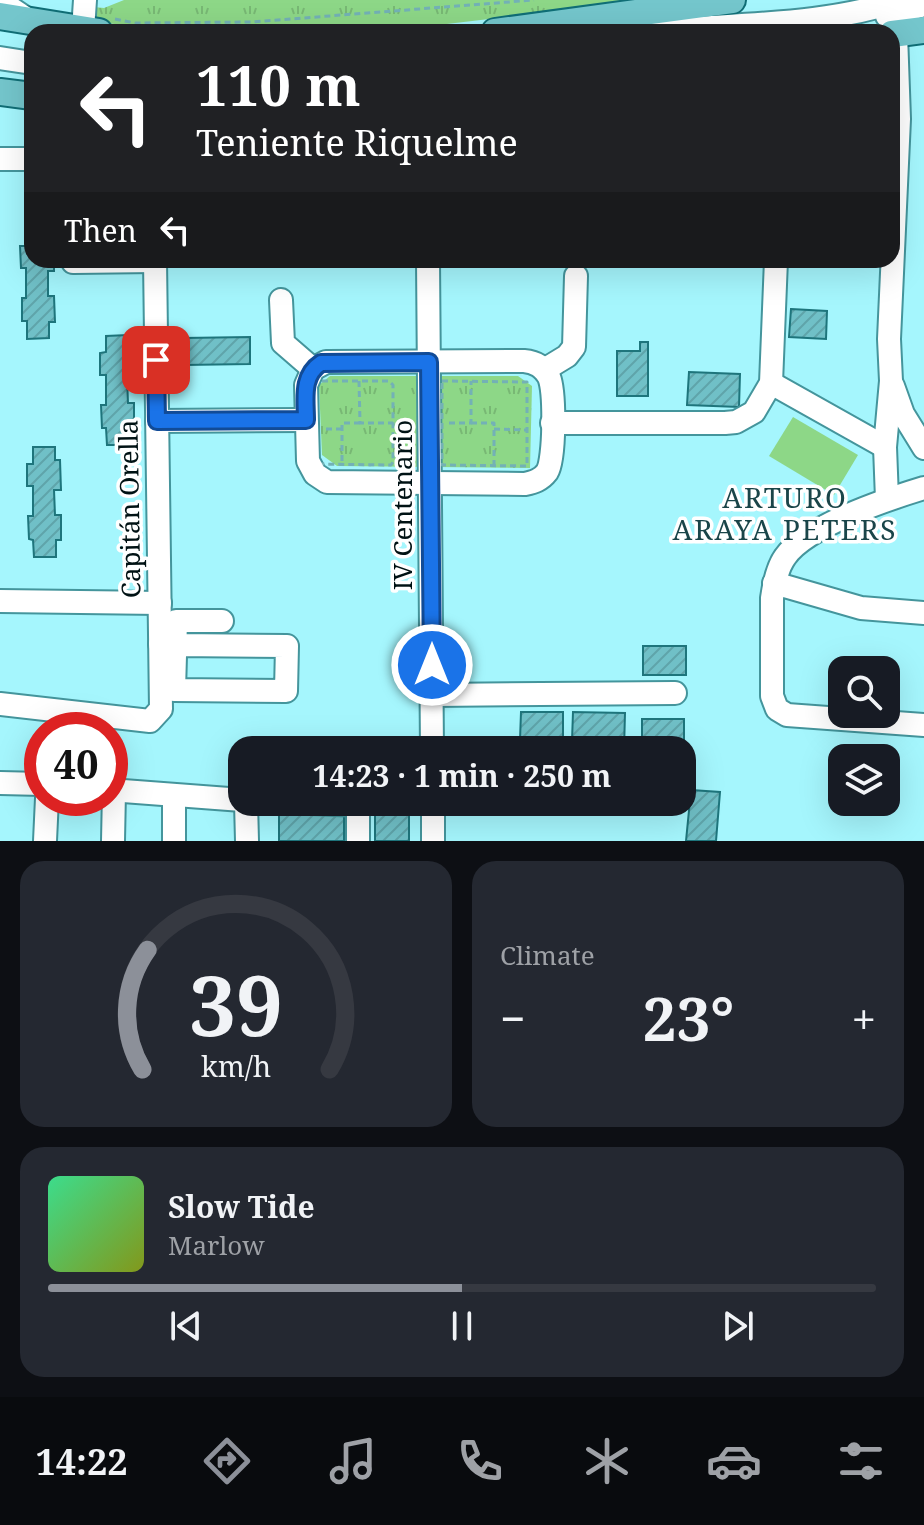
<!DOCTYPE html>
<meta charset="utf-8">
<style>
:root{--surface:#171b24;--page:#242831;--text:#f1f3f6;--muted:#9ea1a6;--line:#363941;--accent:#8c9099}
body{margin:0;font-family:"Noto Serif",serif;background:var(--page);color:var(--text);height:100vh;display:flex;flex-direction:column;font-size:30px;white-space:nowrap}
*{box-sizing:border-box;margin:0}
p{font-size:26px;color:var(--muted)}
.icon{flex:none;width:44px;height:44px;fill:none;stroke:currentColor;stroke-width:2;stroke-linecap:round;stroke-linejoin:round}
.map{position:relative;height:841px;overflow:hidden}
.drawer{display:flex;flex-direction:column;gap:20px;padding:20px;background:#0d0f14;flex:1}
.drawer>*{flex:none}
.hud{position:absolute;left:24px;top:24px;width:876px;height:244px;border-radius:24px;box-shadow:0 8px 32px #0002;background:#202124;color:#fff;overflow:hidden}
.fabs{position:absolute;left:828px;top:656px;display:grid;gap:16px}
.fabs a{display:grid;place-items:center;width:72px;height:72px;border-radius:16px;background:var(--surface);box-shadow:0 8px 32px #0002;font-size:40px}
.speed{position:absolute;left:24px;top:712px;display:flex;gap:16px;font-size:40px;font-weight:700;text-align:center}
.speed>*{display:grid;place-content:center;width:104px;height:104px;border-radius:50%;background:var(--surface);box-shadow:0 8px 32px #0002;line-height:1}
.speed .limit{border:12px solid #d22;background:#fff;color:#111}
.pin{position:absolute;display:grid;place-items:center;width:68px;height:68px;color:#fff;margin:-34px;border-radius:16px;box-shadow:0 4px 12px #0006}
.me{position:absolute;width:88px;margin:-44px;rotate:0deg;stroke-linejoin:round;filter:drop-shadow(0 0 6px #0008)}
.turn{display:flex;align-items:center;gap:28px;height:168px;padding:0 40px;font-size:36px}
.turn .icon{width:104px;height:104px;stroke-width:2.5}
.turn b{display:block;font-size:56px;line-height:68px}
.then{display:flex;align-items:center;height:76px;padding:0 40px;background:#0003;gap:16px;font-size:30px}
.big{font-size:60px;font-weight:700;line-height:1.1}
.drawer .tile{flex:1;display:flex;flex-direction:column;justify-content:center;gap:12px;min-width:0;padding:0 28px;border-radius:24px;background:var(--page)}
.drawer .dial{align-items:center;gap:0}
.dial svg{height:208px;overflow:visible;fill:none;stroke:var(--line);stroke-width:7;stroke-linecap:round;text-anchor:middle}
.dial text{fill:var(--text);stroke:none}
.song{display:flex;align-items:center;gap:24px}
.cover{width:96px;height:96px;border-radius:12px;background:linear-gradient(135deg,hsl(150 70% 55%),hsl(70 70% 35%))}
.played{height:8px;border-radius:4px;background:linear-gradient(90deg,var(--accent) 50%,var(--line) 50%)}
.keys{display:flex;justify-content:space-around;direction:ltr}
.heat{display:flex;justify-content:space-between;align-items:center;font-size:44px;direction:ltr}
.drawer .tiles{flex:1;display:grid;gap:20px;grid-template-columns:1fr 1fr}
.tile:last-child{grid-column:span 2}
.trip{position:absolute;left:228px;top:736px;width:468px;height:80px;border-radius:24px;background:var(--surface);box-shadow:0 8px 32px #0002;font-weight:700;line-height:80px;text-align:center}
.tabs{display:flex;height:128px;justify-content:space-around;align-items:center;background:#090b0e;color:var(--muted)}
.tabs .icon{width:56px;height:56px}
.tabs .current{color:var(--accent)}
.tabs b{font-size:36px;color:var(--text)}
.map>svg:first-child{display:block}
.park{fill:url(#park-tufts)}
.pitch{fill:#8dd787}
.building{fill:url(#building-hatch);stroke:#1e757c;stroke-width:2}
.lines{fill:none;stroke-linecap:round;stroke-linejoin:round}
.minor-casing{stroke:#44959c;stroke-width:26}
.major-casing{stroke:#106e76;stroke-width:30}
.path{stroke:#73b1b6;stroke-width:3;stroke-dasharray:6 4;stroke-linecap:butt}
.minor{stroke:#fff;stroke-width:22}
.major{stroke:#74c6cc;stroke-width:26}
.route-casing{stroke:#114b97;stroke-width:20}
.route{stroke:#1a73e8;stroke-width:14}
.labels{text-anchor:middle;stroke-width:7;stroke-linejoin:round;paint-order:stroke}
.street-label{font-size:26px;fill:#001214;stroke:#fff}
.neighbourhood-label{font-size:28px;letter-spacing:2px;fill:#1a4549;stroke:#fff}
</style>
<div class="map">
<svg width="924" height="841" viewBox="0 0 924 841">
<defs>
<pattern id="park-tufts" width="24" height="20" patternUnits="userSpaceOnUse" patternTransform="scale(2)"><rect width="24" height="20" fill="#8dd787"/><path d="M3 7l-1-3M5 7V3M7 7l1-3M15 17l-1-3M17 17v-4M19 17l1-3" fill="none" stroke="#78b874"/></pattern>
<pattern id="building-hatch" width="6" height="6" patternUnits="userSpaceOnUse" patternTransform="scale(2)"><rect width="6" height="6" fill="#70c0c7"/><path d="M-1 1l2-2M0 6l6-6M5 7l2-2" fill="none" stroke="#5fa4aa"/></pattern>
</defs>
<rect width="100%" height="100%" fill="#a5f6fd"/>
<g class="park">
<path d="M124 0H649L388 31 199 32 104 23 95 17 94 7 104 8Z"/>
<path d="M330 376H518L532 386 530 468 337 466 322 455 319 385Z"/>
</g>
<path class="pitch" d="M793 417 858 455 834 495 769 456Z"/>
<g class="building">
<path d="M27 229H32V260H54V271H48V296H54L55 322H49V338L27 339V321H22V298H26V268H21L20 246H27Z"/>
<path d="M791 309 827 311 826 339 789 337Z"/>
<path d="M128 335V349H133L134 378H127L128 403H134V429H129V445H107L106 428H102L101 405H106V375H100V353L106 352V336Z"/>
<path d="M250 337V364L184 365 183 338Z"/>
<path d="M640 342H648V396H617V351H640Z"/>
<path d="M689 372 740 374 739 407 687 405Z"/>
<path d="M33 447H55V460H60L61 490H54L55 515H61V540H56V557H34L33 540 29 539 28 516H33V486H27V464H33Z"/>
<rect x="643" y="646" width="43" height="29"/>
<path d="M521 712H563V740H520Z"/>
<path d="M573 712 625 713 624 750H595L596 741H572Z"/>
<rect x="642" y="719" width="42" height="29"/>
<path d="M691 790 720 792 716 841H686Z"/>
<path d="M344 813V841H279V814Z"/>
<rect x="375" y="815" width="34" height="26"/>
</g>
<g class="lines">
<defs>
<g id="minor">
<path d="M0 1 30 21"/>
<path d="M887 16 924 5"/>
<path d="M83 30 85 0"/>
<path d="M650 32C734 23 820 27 901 0"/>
<path d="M0 58 32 63"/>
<path d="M0 159H32"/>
<path d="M73 260V262L155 261"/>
<path d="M428 260 432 750"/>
<path d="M281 300 283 343 313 369"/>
<path d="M326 362 524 361C535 362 544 367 549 377 555 392 555 459 547 472 541 480 534 482 525 484L327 482 315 474 308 461 306 385 313 369Z"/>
<path d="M544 370 567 356 574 347 576 276"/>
<path d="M771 383 885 447"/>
<path d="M893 386 903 414 924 448"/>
<path d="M157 421 306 420"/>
<path d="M552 423H725L736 422 754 412 771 383 776 260"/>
<path d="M924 488C888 499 806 526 785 557 777 568 774 584 772 598V696L777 709 787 715 924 725"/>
<path d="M887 499 885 447 891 381 889 339 899 119 896 34 891 0"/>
<path d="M774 583 861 608 924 613"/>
<path d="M0 601 160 603"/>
<path d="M160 644 175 645 287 646 286 691 174 690 176 621H222"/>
<path d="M432 695 675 693"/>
<path d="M0 704 150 721 161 709 155 260"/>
<path d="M0 783 42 784"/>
<path d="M110 790 242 800"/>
<path d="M174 796V841"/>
<path d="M246 802 247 841"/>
<path d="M288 802 358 805V841"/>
<path d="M433 802V841"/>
<path d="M45 841 47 798"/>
<path d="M113 841 114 791"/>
</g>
<g id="major">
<path d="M0 16 99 32"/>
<path d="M495 32 732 0"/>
<path d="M892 34 924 30"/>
<path d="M0 92 32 96"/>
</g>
</defs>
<use href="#minor" class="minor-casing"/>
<use href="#major" class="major-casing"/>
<g class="path">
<path d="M115 19 135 23 252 22 534 0"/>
<path d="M312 381H389L393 385V462L391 465 316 464 313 460Z"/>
<path d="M359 381 360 423H393"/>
<path d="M442 381 527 382V466L442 465Z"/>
<path d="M449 423H471V381"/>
<path d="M471 423H494V465"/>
<path d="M326 429H342"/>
<path d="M494 429 526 430"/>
<path d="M342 461V423H360"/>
</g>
<use href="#minor" class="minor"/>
<use href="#major" class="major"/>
</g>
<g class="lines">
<defs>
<path id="route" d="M156 360 157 421 306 420C306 399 301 376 321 363L429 362 432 665"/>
</defs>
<use href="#route" class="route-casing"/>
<use href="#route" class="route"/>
</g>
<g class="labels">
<g class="street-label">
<text transform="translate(403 505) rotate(-90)" y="9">IV Centenario</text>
<text transform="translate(130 509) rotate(-91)" y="9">Capitán Orella</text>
</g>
<g class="neighbourhood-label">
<text x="785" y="508">ARTURO<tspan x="785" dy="32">ARAYA PETERS</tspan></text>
</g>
</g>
</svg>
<div class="fabs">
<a><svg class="icon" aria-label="search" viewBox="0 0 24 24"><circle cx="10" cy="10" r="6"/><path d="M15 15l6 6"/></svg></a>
<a><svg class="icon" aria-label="layers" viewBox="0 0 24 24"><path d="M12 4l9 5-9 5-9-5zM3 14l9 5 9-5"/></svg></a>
</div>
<div class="speed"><div class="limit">40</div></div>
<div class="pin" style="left:156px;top:360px;background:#d93025"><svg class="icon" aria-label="arrive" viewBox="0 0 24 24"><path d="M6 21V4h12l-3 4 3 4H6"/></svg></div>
<svg class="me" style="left:432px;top:665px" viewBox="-20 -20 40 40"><circle r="17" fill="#1a73e8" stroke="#fff" stroke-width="3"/><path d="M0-11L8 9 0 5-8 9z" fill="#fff"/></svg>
<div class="trip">14:23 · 1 min · 250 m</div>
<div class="hud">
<div class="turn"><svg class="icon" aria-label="left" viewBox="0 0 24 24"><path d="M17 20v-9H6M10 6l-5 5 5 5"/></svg><div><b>110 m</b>Teniente Riquelme</div></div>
<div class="then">Then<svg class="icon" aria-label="left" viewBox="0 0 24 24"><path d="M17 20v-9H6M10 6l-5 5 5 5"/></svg></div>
</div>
</div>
<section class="drawer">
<div class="tiles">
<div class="tile dial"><svg viewBox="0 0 100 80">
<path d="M14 69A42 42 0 1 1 86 69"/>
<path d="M14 69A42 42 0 0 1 16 23" stroke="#8c9099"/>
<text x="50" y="56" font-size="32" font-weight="700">39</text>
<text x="50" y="72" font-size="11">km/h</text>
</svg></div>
<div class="tile"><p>Climate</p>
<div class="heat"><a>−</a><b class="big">23°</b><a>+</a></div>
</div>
<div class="tile">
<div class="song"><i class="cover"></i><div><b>Slow Tide</b><p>Marlow</p></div></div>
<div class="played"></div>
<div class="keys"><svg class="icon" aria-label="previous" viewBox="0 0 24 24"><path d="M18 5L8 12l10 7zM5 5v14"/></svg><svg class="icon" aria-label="pause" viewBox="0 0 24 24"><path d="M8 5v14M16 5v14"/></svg><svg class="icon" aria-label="next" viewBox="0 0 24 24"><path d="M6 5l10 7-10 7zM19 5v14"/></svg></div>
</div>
</div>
</section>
<nav class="tabs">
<b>14:22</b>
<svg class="icon current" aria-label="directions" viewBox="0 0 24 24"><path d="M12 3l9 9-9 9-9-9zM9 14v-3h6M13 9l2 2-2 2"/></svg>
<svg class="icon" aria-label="music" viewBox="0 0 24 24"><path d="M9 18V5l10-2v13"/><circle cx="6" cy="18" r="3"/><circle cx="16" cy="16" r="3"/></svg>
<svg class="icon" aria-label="phone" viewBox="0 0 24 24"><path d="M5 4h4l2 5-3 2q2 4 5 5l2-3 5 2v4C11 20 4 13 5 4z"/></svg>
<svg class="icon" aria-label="climate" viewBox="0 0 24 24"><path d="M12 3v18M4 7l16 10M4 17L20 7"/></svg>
<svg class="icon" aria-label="car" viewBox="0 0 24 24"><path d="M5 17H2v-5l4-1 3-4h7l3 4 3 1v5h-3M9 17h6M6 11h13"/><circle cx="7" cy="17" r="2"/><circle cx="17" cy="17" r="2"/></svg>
<svg class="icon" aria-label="filters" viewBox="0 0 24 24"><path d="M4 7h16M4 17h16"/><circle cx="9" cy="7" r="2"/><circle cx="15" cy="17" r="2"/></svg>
</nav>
